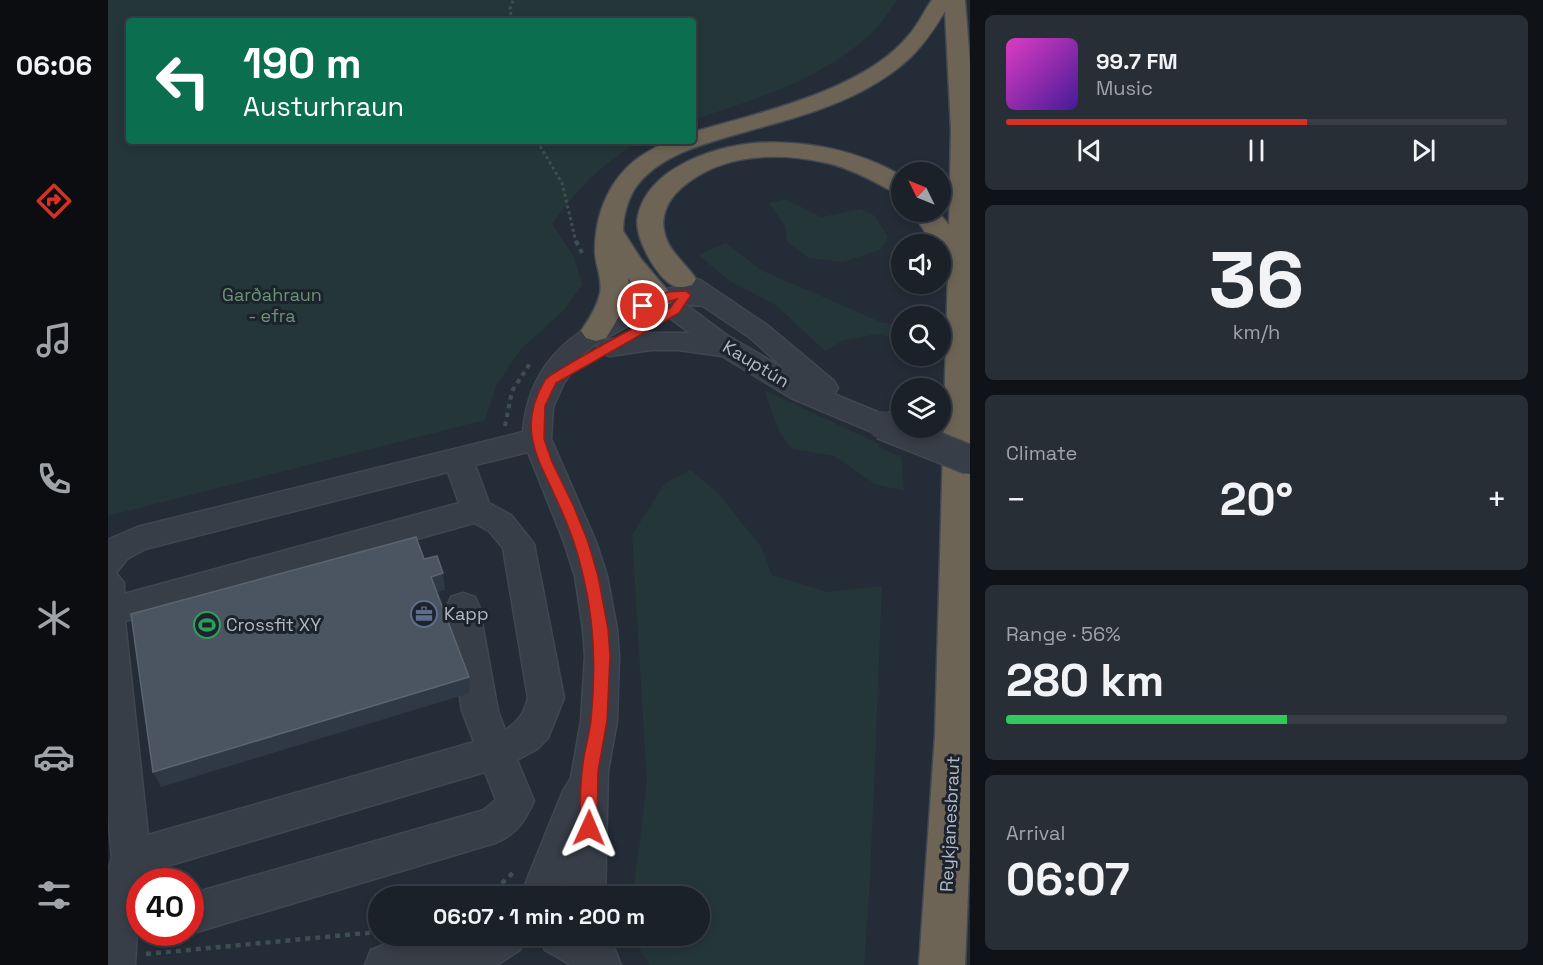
<!DOCTYPE html>
<meta charset="utf-8">
<style>
:root{--surface:#1b2129;--page:#282e35;--text:#f1f3f6;--muted:#a0a3a8;--line:#393e46;--accent:#d93025}
body{margin:0;font-family:"Space Grotesk",sans-serif;background:var(--page);color:var(--text);height:100vh;display:flex;flex-direction:column;font-size:22px;white-space:nowrap}
*{box-sizing:border-box;margin:0}
p{font-size:20px;color:var(--muted)}
.icon{flex:none;width:33px;height:33px;fill:none;stroke:currentColor;stroke-width:2;stroke-linecap:round;stroke-linejoin:round}
.map{position:relative;flex:1;overflow:hidden}
.details{display:flex;flex-direction:column;gap:15px;padding:15px;background:#0f1217;width:573px}
.details>*{flex:none}
.guide{position:absolute;left:18px;top:18px;width:570px;height:126px;border-radius:6px;box-shadow:0 3px 9px #0003,0 0 0 2px var(--line);background:#0b6e4f;color:#fff;overflow:hidden}
.needle{width:39px;rotate:313deg}
.controls{position:absolute;left:783px;top:162px;display:grid;gap:12px}
.controls a{display:grid;place-items:center;width:60px;height:60px;border-radius:50%;background:var(--surface);box-shadow:0 3px 9px #0003,0 0 0 2px var(--line);font-size:30px}
.speed{position:absolute;left:18px;top:868px;display:flex;gap:12px;font-size:30px;font-weight:700;text-align:center}
.speed>*{display:grid;place-content:center;width:78px;height:78px;border-radius:50%;background:var(--surface);box-shadow:0 3px 9px #0003,0 0 0 2px var(--line);line-height:1}
.speed .limit{border:9px solid #d22;background:#fff;color:#111}
.pin{position:absolute;display:grid;place-items:center;width:51px;height:51px;color:#fff;margin:-26px;border:3px solid #fff;border-radius:50%;box-shadow:0 2px 6px #0007}
.me{position:absolute;width:66px;margin:-33px;rotate:1deg;stroke-linejoin:round;filter:drop-shadow(0 0 4px #0008)}
.turn{display:flex;align-items:center;gap:21px;height:126px;padding:0 18px;font-size:27px}
.turn .icon{width:78px;height:78px;stroke-width:2.5}
.turn b{display:block;font-size:42px;line-height:51px}
.big{font-size:45px;font-weight:700;line-height:1.1}
.details .tile{flex:1;display:flex;flex-direction:column;justify-content:center;gap:9px;min-width:0;padding:0 21px;border-radius:9px;background:var(--page)}
.details .dial{align-items:center;gap:0}
.dial b{font-size:78px;line-height:1}
.song{display:flex;align-items:center;gap:18px}
.cover{width:72px;height:72px;border-radius:9px;background:linear-gradient(135deg,hsl(310 70% 55%),hsl(260 70% 35%))}
.played{height:6px;border-radius:3px;background:linear-gradient(90deg,var(--accent) 60%,var(--line) 60%)}
.keys{display:flex;justify-content:space-around;direction:ltr}
.heat{display:flex;justify-content:space-between;align-items:center;font-size:33px;direction:ltr}
.charge{height:9px;border-radius:4px;background:linear-gradient(90deg,#34c759 56%,var(--line) 0)}
.trip{position:absolute;left:260px;top:886px;width:342px;height:60px;border-radius:30px;background:var(--surface);box-shadow:0 3px 9px #0003,0 0 0 2px var(--line);font-weight:700;line-height:60px;text-align:center}
main{display:flex;flex:1;min-height:0}
.dock{display:flex;flex-direction:column;width:108px;justify-content:space-around;align-items:center;background:#0b0d10;color:var(--muted)}
.dock .icon{width:42px;height:42px}
.dock .current{color:var(--accent)}
.dock b{font-size:27px;color:var(--text)}
.map>svg:first-child{display:block}
.green{fill:#253638}
.lines{fill:none;stroke-linecap:round;stroke-linejoin:round}
.minor-casing{stroke:#404751;stroke-width:3}
.highway-casing{stroke:#424953;stroke-width:3}
.path-far2{stroke:#3e4f51;stroke-width:3;stroke-dasharray:3 3;stroke-linecap:butt}
.path-far1{stroke:#3e4f51;stroke-width:4;stroke-dasharray:4.5 4.5;stroke-linecap:butt}
.path{stroke:#3e4f51;stroke-width:4.5;stroke-dasharray:5 5;stroke-linecap:butt}
.minor{fill:#373e48;fill-rule:evenodd}
.highway{fill:#6d6455;fill-rule:evenodd}
.minor-bridge-casing{stroke:#404751;stroke-width:31;stroke-linecap:butt}
.minor-bridge{stroke:#373e48;stroke-width:28}
.shaded-wall{fill:#2f3845}
.building{fill:#4b5562;stroke:#5b6471;stroke-width:1.5}
.route{fill:#d93025;stroke:#8d1f18;stroke-width:1.5}
.labels{text-anchor:middle;stroke-width:6;stroke-linejoin:round;paint-order:stroke}
.park-label{font-size:18px;fill:#6b9375;stroke:#1c232d}
.street-label{font-size:18px;fill:#b2b9c4;stroke:#1c232d}
.poi-label{font-size:18px;fill:#b2b9c4;stroke:#1c232d;text-anchor:start}
</style>
<main>
<nav class="dock">
<b>06:06</b>
<svg class="icon current" aria-label="directions" viewBox="0 0 24 24"><path d="M12 3l9 9-9 9-9-9zM9 14v-3h6M13 9l2 2-2 2"/></svg>
<svg class="icon" aria-label="music" viewBox="0 0 24 24"><path d="M9 18V5l10-2v13"/><circle cx="6" cy="18" r="3"/><circle cx="16" cy="16" r="3"/></svg>
<svg class="icon" aria-label="phone" viewBox="0 0 24 24"><path d="M5 4h4l2 5-3 2q2 4 5 5l2-3 5 2v4C11 20 4 13 5 4z"/></svg>
<svg class="icon" aria-label="climate" viewBox="0 0 24 24"><path d="M12 3v18M4 7l16 10M4 17L20 7"/></svg>
<svg class="icon" aria-label="car" viewBox="0 0 24 24"><path d="M5 17H2v-5l4-1 3-4h7l3 4 3 1v5h-3M9 17h6M6 11h13"/><circle cx="7" cy="17" r="2"/><circle cx="17" cy="17" r="2"/></svg>
<svg class="icon" aria-label="filters" viewBox="0 0 24 24"><path d="M4 7h16M4 17h16"/><circle cx="9" cy="7" r="2"/><circle cx="15" cy="17" r="2"/></svg>
</nav>
<div class="map">
<svg width="862" height="965" viewBox="0 0 862 965">
<rect width="100%" height="100%" fill="#242c37"/>
<g class="green">
<path d="M0 0H789C748 70 657 96 585 120V21H21V141H532C492 165 472 186 444 224L466 257 474 285 456 310 413 349 388 386 377 420 0 516Z"/>
<path d="M677 199 713 217 753 209 767 216 780 237 772 250 735 262 701 258 679 242 677 226 661 203Z"/>
<path d="M618 243 653 270 775 323 793 325V341L770 334 736 340 717 351 669 306 622 281 590 255Z"/>
<path d="M656 390 771 444V447L793 457 796 491 767 484 726 456 684 449 671 431Z"/>
<path d="M583 470 611 494 653 547 664 575 719 592 774 586 762 881 756 965H542L527 942 526 936H591V897H525L539 782 524 535 557 483Z"/>
</g>
<g class="lines">
<defs>
<g id="minor">
<path d="M583 278 592 280 659 325 726 381 730 388 726 394 784 418 788 425 784 432 774 435 764 432 683 398 614 356 570 350H543L502 356 493 353 489 347 492 341 476 353 456 383 445 407 443 439 488 542 499 576 509 629 511 656 509 721 500 771 497 897H457L458 881 452 897H412L455 791 463 778 473 721 477 656 475 629 467 576 456 542 420 452 367 465 381 503 403 515 426 544 456 698 440 738 429 749 409 760 426 801C416 822 409 834 387 843L82 934 80 933H82V894L376 810 388 800 377 772 39 872 36 882H32L27 965H0V871L4 858 0 814V540L29 527 415 432C420 368 457 336 511 309 531 298 548 290 571 287L574 280ZM577 304 595 306 641 337 677 369 620 336ZM550 309 582 333H543L493 341ZM340 472 351 503 16 594V583L8 573 19 559 37 549ZM366 523 381 531 395 548 420 698C416 713 411 722 397 730L390 711 371 606 367 597 355 593 343 597 339 606 354 711 366 742 40 835 17 621Z"/>
<path d="M360 936H418L412 950 389 965H257L263 950 278 944Z"/>
<path d="M431 936H492L507 950 513 965H463L437 950Z"/>
</g>
<g id="highway">
<path d="M824 0H857L862 63V844L857 965H811L827 735 840 271 832 258V244H825L804 212H830L841 225 843 130 837 11C814 50 796 68 756 90 721 109 679 120 640 131 603 142 556 152 530 184 520 197 515 215 515 231L533 259 566 298 562 304C541 310 533 293 520 278 522 301 510 319 498 338L488 341 478 338 473 331C481 319 489 307 492 293 495 278 486 263 487 248 488 206 507 168 545 149 550 146 556 142 562 141 569 140 578 141 585 141V132C651 113 757 90 801 35 810 25 816 11 824 0Z"/>
<path d="M647 143C698 140 750 150 794 176V194C783 192 775 186 765 181 749 173 732 165 714 162 664 151 606 155 568 193 559 203 553 217 556 230 559 251 577 262 588 279L584 285C578 287 572 288 566 286 548 278 525 235 530 216 540 168 605 147 647 143Z"/>
</g>
</defs>
<use href="#minor" class="minor-casing"/>
<use href="#highway" class="highway-casing"/>
<g class="path-far2">
<path d="M404 21 402 9 405 0"/>
<path d="M429 141 454 183 468 242"/>
</g>
<g class="path-far1">
<path d="M468 241 474 253"/>
<path d="M397 426 404 391 423 362"/>
</g>
<g class="path">
<path d="M379 897 408 870"/>
<path d="M38 954 269 932"/>
</g>
<use href="#minor" class="minor"/>
<use href="#highway" class="highway"/>
<defs>
<path id="minor-bridge" d="M774 425 862 460"/>
</defs>
<use href="#minor-bridge" class="minor-bridge-casing"/>
<use href="#minor-bridge" class="minor-bridge"/>
</g>
<g class="shaded-wall">
<path d="M335 573 337 590 325 593 323 577Z"/>
<path d="M361 677 362 693 53 787 45 772Z"/>
</g>
<path class="building" d="M308 537 316 559 329 556 335 573 323 577 361 677 45 772 23 614Z"/>
<path class="route" d="M578 291 583 295 571 313 448 383 437 406 436 439 444 462 466 507 480 542 490 576 500 629 502 656 499 721 490 771 489 828 487 833 481 836 474 833 472 828C472 809 472 791 474 773 475 755 481 738 483 720 488 671 487 623 475 575 470 552 462 529 452 507 432 460 407 431 437 380 443 371 545 318 562 308L569 299 535 310 529 306 531 304 560 292Z"/>
<defs>
<symbol id="office-ring" viewBox="-11 -11 22 22"><circle r="9.5" fill="#1c232d" stroke="#5c6f8a" stroke-width="1.5"/><path d="M-6-3h4V-5.5h4V-3h4V5H-6ZM-1-4.5V-3h2v-1.5ZM-6 0V1H6V0Z" fill="#5c6f8a"/></symbol>
<symbol id="stadium-ring" viewBox="-11 -11 22 22"><circle r="9.5" fill="#1c232d" stroke="#2e9e5b" stroke-width="1.5"/><path d="M0-5a6.5 5 0 1 0 0 10a6.5 5 0 1 0 0-10ZM-3.5-1.8h7v3.6h-7Z" fill="#2e9e5b"/></symbol>
</defs>
<g fill-rule="evenodd">
<use href="#office-ring" x="301" y="599" width="30" height="30"/>
<use href="#stadium-ring" x="84" y="610" width="30" height="30"/>
</g>
<g class="labels">
<g class="park-label">
<text x="164" y="301">Garðahraun<tspan x="164" dy="21">- efra</tspan></text>
</g>
<g class="street-label">
<text transform="translate(648 364) rotate(31)" y="6">Kauptún</text>
<text transform="translate(842 824) rotate(-87)" y="6">Reykjanesbraut</text>
</g>
<g class="poi-label">
<text x="336" y="620">Kapp</text>
<text x="118" y="631">Crossfit XY</text>
</g>
</g>
</svg>
<div class="controls">
<a><svg class="needle" viewBox="-14 -14 28 28"><path d="M0-13l5 13h-10z" fill="#e53935"/><path d="M0 13l5-13h-10z" fill="#a0a3a8"/></svg></a>
<a><svg class="icon" aria-label="sound" viewBox="0 0 24 24"><path d="M4 9h4l5-4v14l-5-4H4zM17 9q2 3 0 6"/></svg></a>
<a><svg class="icon" aria-label="search" viewBox="0 0 24 24"><circle cx="10" cy="10" r="6"/><path d="M15 15l6 6"/></svg></a>
<a><svg class="icon" aria-label="layers" viewBox="0 0 24 24"><path d="M12 4l9 5-9 5-9-5zM3 14l9 5 9-5"/></svg></a>
</div>
<div class="speed"><div class="limit">40</div></div>
<div class="pin" style="left:535px;top:306px;background:#d93025"><svg class="icon" aria-label="arrive" viewBox="0 0 24 24"><path d="M6 21V4h12l-3 4 3 4H6"/></svg></div>
<svg class="me" style="left:481px;top:828px" viewBox="-20 -20 40 40"><path d="M0-17L14 15 0 8-14 15z" fill="#d93025" stroke="#fff" stroke-width="4"/></svg>
<div class="trip">06:07 · 1 min · 200 m</div>
<div class="guide">
<div class="turn"><svg class="icon" aria-label="left" viewBox="0 0 24 24"><path d="M17 20v-9H6M10 6l-5 5 5 5"/></svg><div><b>190 m</b>Austurhraun</div></div>
</div>
</div>
<section class="details">
<div class="tile">
<div class="song"><i class="cover"></i><div><b>99.7 FM</b><p>Music</p></div></div>
<div class="played"></div>
<div class="keys"><svg class="icon" aria-label="previous" viewBox="0 0 24 24"><path d="M18 5L8 12l10 7zM5 5v14"/></svg><svg class="icon" aria-label="pause" viewBox="0 0 24 24"><path d="M8 5v14M16 5v14"/></svg><svg class="icon" aria-label="next" viewBox="0 0 24 24"><path d="M6 5l10 7-10 7zM19 5v14"/></svg></div>
</div>
<div class="tile dial"><b>36</b><p>km/h</p></div>
<div class="tile"><p>Climate</p>
<div class="heat"><a>−</a><b class="big">20°</b><a>+</a></div>
</div>
<div class="tile"><p>Range · 56%</p><b class="big">280 km</b><div class="charge"></div></div>
<div class="tile"><p>Arrival</p><b class="big">06:07</b></div>
</section>
</main>
